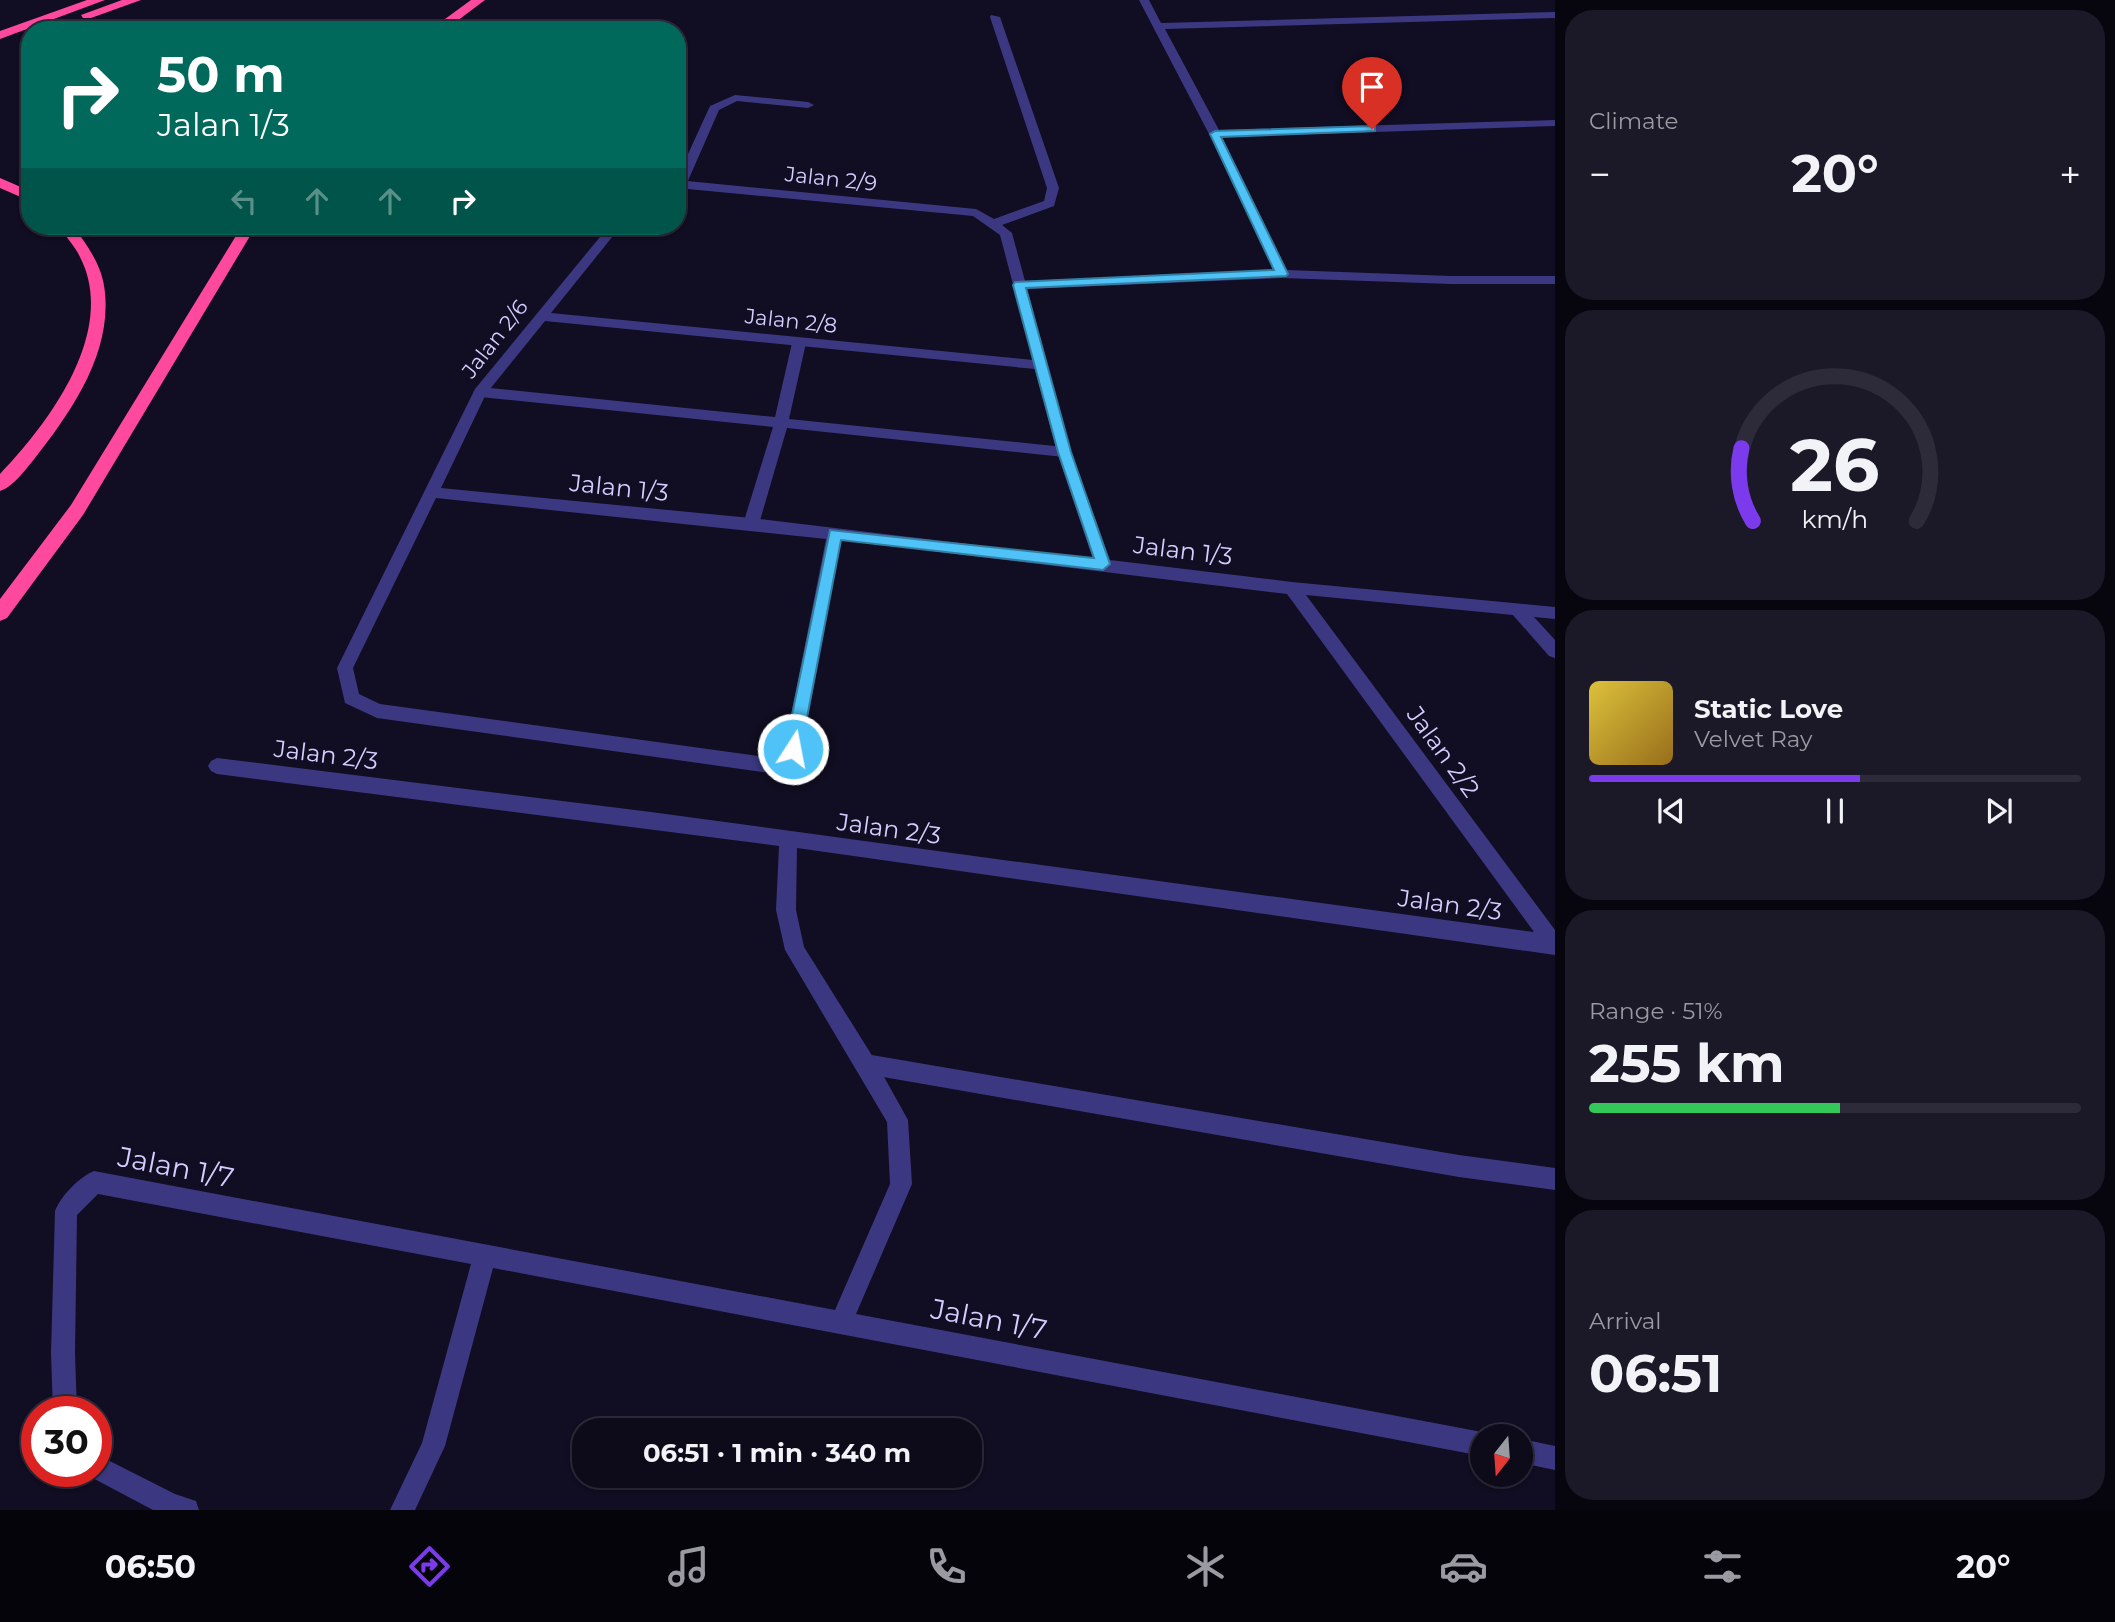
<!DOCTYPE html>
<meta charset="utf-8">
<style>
:root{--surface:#0d0a1a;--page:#1b1827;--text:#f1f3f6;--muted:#9a9aa2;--line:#2d2b39;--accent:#7c3aed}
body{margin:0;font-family:Montserrat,sans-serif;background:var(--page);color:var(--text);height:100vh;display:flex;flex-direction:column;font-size:26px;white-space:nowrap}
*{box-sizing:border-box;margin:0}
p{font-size:23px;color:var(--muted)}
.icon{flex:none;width:38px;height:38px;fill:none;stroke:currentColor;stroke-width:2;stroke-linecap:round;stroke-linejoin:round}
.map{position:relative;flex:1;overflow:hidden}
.drawer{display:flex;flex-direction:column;gap:10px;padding:10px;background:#07060e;width:560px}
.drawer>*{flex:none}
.top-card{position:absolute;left:21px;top:21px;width:665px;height:214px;border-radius:28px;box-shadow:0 2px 5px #0004,0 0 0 2px var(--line);background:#00695c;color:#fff;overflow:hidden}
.needle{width:46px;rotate:197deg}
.fabs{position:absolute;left:1470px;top:1424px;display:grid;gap:14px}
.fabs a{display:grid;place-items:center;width:63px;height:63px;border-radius:50%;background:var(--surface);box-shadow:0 2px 5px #0004,0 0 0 2px var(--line);font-size:35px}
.speed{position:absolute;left:21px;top:1396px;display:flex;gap:14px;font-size:35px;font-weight:700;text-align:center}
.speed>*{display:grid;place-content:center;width:91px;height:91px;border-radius:50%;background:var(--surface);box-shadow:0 2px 5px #0004,0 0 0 2px var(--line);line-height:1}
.speed .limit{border:10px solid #d22;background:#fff;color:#111}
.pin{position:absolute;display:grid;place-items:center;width:60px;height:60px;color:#fff;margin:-72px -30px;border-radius:50% 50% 50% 0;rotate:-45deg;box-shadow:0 0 7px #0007}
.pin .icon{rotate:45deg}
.me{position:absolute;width:77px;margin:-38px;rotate:11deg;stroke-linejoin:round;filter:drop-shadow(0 0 5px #0008)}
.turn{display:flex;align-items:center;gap:24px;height:147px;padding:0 21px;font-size:32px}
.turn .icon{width:91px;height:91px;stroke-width:2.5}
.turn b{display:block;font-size:49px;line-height:60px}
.lanes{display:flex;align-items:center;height:66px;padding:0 21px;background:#0003;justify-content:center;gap:35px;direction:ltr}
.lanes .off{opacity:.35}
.big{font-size:52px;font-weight:700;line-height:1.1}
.drawer .card{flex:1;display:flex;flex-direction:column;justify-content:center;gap:10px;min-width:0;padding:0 24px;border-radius:28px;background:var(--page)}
.drawer .dial{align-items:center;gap:0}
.dial svg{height:182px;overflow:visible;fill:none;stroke:var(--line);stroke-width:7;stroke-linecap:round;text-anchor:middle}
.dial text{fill:var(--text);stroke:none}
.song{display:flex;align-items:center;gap:21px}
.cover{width:84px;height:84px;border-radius:10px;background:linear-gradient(135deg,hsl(50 70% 55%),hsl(40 70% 35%))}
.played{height:7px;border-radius:4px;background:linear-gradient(90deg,var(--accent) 55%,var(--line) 55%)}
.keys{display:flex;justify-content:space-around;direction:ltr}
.heat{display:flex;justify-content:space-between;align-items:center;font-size:38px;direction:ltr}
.charge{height:10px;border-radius:5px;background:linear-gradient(90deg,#34c759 51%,var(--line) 0)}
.trip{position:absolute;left:572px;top:1418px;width:410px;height:70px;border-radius:28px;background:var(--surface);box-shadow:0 2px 5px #0004,0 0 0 2px var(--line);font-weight:700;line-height:70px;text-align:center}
.menu{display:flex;height:112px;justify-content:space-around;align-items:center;background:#05040a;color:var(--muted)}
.menu .icon{width:49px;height:49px}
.menu .on{color:var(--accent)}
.menu b{font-size:32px;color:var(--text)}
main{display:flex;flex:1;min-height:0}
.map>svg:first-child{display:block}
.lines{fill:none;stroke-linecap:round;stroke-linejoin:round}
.lane{fill:#3b3881;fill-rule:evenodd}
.street{fill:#3b3881;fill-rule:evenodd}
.highway{fill:#ff499f;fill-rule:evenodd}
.route{fill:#4fc3f7;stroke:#337fa1;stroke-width:2}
.labels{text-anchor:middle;stroke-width:7;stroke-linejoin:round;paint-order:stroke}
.far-street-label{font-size:21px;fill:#d4ceff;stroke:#110d22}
.street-label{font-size:24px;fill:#d4ceff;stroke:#110d22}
.near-street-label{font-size:28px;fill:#d4ceff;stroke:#110d22}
</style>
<main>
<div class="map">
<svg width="1555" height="1510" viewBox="0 0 1555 1510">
<rect width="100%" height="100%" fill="#110d22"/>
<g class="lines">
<g class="lane">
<path d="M735 95 808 102 814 105 808 108 737 101 719 110 687 183 677 186V178L710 106Z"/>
<path d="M799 339 806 343 789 419 1064 447 1071 452 1064 457 787 428 759 524 751 530 743 524 773 427 480 397 473 392 480 387 775 417 792 343Z"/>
<path d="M1518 604 1524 606 1555 640V658L1549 656 1512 614 1510 610 1512 606Z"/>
<path d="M866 1054 1459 1155 1555 1168V1190L1459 1177 866 1074 859 1071 856 1064 859 1057Z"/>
</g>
<g class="street">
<path d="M1139 0H1149L1161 23 1555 12V18L1165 29 1219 130 1555 120V126L1222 137 1287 270 1451 276H1555V284H1451L1282 278 1027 289 1071 452 1110 560 1292 582 1555 607V619L1306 595 1555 930V955L797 848 796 910 804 947 873 1057 908 1120 912 1184 856 1314 1482 1432 1491 1437H1482V1456L493 1268 445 1446 415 1510H390L422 1443 471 1264 98 1194 77 1215 75 1353 77 1412H53L51 1353 55 1211C61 1196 79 1177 94 1171L835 1310 890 1184 887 1122 785 950 776 910 779 846 217 774 211 771 208 766 211 761 217 758 651 812 1534 932 1287 594 841 540 802 749 783 771 777 774 377 718 345 703 337 668 475 389 609 226H621L551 313 1033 360 1000 235 973 216 677 188V180L976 209 994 219 1044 201 1047 188 990 17 991 15 1000 17 1059 188 1054 206 1002 225 1012 233 1025 281 1274 270 1209 134ZM545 321 1035 369 1057 452 1093 559 751 518 441 488 486 394ZM436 498 826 539 785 746 773 758 380 704 359 694 353 668Z"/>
<path d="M1521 1439 1555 1446V1470L1521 1463Z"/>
<path d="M96 1454 175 1494 196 1501 199 1510H153L87 1475 86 1472H96Z"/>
</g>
<g class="highway">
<path d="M87 0H105L0 39V31Z"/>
<path d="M122 0H141L91 18H83L81 15Z"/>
<path d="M471 0H485L445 30H430Z"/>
<path d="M0 178 30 191V201L0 188Z"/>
<path d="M59 226H73C88 246 103 267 105 293 111 355 71 412 35 458 26 469 13 487 0 491V474C49 423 118 331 80 257 75 246 65 236 59 226Z"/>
<path d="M242 226H256L83 515 7 618 0 621V599L71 505Z"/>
</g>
</g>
<path class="route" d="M1372 126 1375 127V131L1221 137 1288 274 1286 276 1026 288 1071 452 1110 564 1103 570 841 540 801 749 799 753H787L785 749 830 530 1094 558 1058 452 1013 285 1015 282 1274 270 1210 134 1215 131Z"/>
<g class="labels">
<g class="far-street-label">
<text transform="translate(831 179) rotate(6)" y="7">Jalan 2/9</text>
<text transform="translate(791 321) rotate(6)" y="7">Jalan 2/8</text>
<text transform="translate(495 339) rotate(-52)" y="7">Jalan 2/6</text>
</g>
<g class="street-label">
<text transform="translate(619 488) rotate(6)" y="8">Jalan 1/3</text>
<text transform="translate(1183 551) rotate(7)" y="8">Jalan 1/3</text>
<text transform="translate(1443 752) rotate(54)" y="8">Jalan 2/2</text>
<text transform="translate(326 755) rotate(7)" y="8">Jalan 2/3</text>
<text transform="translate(889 829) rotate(8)" y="8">Jalan 2/3</text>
<text transform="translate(1450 905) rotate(8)" y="8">Jalan 2/3</text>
</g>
<g class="near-street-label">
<text transform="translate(176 1167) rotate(11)" y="10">Jalan 1/7</text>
<text transform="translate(989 1319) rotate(11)" y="10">Jalan 1/7</text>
</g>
</g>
</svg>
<div class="fabs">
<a><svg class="needle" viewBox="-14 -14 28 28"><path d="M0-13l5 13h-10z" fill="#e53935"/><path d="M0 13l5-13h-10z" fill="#9a9aa2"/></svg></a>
</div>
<div class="speed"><div class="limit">30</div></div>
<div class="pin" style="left:1372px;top:129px;background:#d93025"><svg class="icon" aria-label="arrive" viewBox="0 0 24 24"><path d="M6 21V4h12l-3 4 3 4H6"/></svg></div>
<svg class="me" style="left:793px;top:749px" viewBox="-20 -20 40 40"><circle r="17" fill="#4fc3f7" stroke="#fff" stroke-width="3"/><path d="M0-11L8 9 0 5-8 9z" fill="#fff"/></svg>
<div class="trip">06:51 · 1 min · 340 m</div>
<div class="top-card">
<div class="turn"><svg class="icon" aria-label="right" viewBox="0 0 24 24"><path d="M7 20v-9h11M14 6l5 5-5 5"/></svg><div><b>50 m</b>Jalan 1/3</div></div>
<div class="lanes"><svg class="icon off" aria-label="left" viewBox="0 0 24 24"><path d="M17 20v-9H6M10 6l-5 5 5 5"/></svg><svg class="icon off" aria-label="ahead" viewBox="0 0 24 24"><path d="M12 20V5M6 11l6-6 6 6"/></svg><svg class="icon off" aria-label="ahead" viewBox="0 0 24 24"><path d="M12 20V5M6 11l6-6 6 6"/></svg><svg class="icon" aria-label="right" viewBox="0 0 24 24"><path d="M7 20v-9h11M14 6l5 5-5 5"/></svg></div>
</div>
</div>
<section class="drawer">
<div class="card"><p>Climate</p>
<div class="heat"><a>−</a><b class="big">20°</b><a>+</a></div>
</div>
<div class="card dial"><svg viewBox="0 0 100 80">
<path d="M14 69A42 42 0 1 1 86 69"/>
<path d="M14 69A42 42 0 0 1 9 37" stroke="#7c3aed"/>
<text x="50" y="56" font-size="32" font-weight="700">26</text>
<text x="50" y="72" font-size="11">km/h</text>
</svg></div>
<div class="card">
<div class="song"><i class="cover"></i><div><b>Static Love</b><p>Velvet Ray</p></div></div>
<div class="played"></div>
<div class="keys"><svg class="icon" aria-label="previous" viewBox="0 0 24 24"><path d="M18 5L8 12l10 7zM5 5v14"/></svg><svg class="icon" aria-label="pause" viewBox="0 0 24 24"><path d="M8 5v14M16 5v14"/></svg><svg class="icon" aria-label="next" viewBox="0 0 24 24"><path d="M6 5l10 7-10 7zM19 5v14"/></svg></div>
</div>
<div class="card"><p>Range · 51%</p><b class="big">255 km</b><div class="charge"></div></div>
<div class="card"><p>Arrival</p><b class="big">06:51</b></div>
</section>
</main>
<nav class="menu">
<b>06:50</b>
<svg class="icon on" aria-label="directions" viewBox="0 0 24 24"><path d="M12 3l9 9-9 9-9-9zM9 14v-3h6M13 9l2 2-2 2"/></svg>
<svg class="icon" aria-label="music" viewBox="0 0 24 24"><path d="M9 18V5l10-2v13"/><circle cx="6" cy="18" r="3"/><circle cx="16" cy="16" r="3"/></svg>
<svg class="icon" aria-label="phone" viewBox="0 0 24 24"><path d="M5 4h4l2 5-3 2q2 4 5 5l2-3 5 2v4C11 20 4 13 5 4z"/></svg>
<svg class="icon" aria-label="climate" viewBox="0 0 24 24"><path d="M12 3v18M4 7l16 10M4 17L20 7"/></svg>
<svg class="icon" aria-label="car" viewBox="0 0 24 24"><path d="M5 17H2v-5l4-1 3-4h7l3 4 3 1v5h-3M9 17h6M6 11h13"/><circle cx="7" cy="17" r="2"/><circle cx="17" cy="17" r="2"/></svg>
<svg class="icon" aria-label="filters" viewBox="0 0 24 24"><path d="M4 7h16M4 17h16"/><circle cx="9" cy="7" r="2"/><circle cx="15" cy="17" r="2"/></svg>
<b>20°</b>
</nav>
